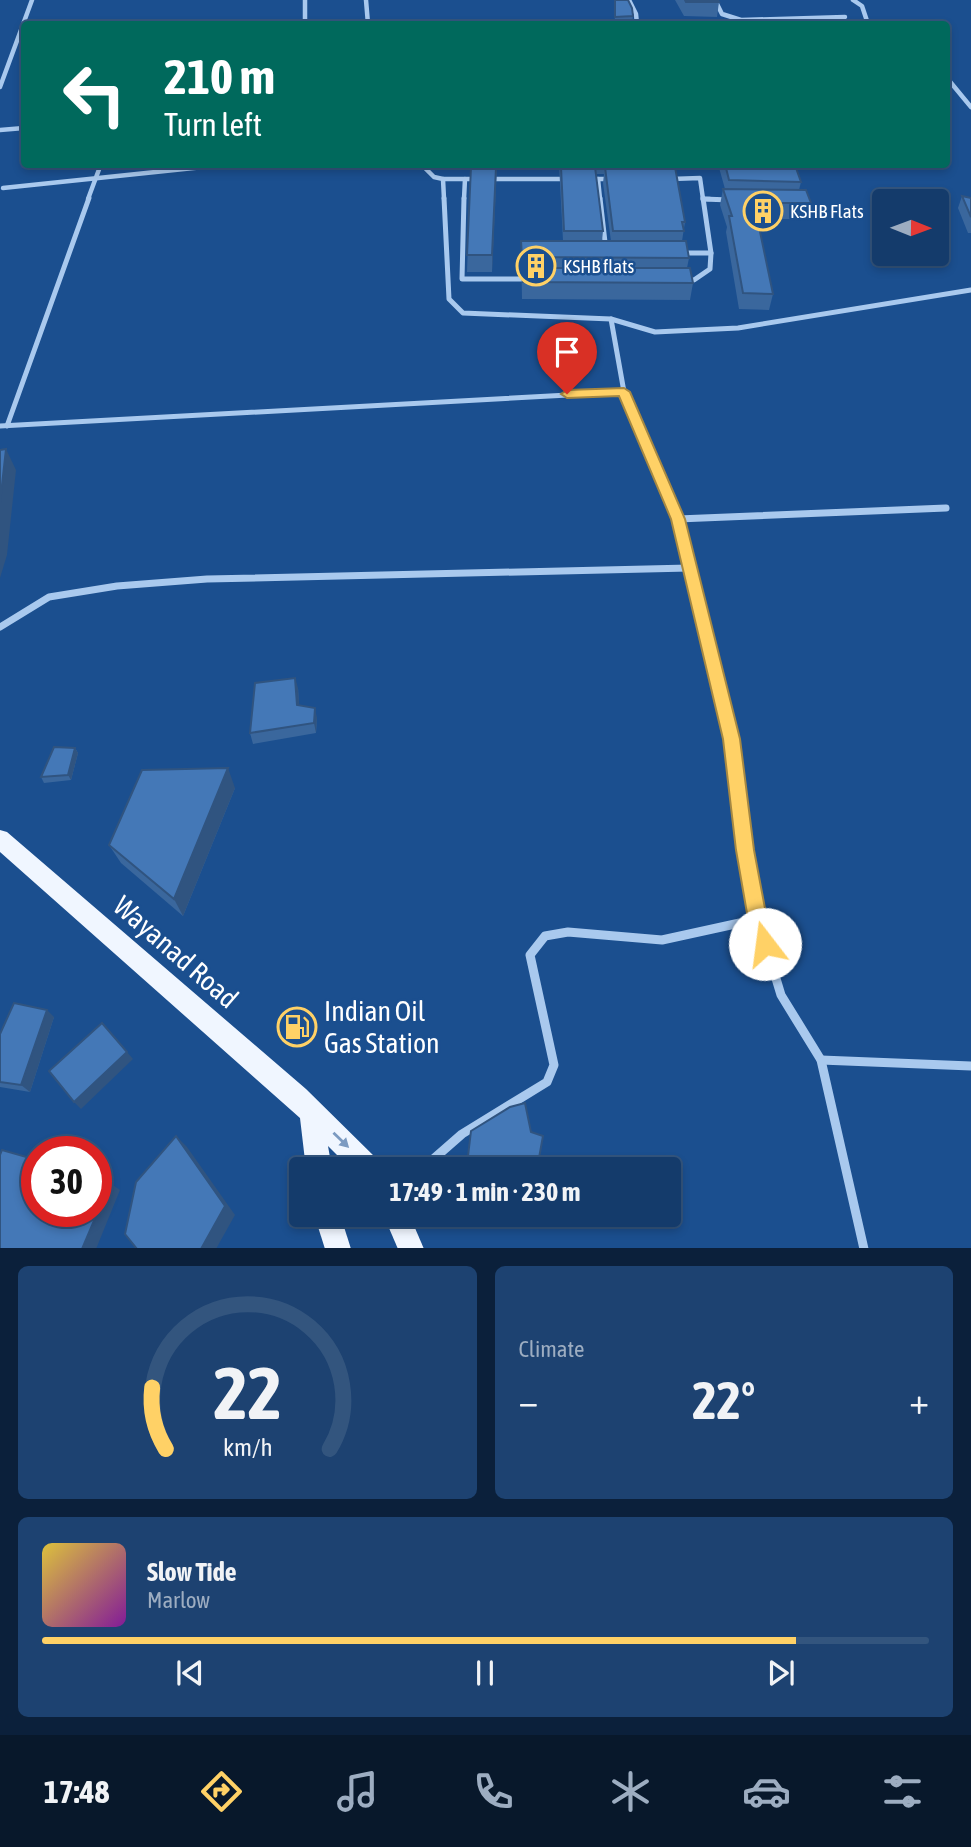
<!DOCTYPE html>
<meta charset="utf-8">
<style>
:root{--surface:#143b6b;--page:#1d4271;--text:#f1f3f6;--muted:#9dadc1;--line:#33557e;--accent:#ffd166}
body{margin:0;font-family:"Asap Condensed",sans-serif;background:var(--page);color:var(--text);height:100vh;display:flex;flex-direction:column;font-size:26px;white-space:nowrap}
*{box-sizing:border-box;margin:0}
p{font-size:23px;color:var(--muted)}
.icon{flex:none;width:38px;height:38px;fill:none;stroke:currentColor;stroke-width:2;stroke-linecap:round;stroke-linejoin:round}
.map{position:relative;height:1248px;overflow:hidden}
.side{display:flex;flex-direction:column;gap:18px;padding:18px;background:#0b203b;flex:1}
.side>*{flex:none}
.guide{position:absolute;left:21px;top:21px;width:929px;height:147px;border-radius:7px;box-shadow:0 4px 10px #0003,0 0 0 2px var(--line);background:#00695c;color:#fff;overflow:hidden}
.needle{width:46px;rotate:91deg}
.buttons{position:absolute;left:872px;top:189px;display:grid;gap:14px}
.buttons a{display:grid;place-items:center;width:77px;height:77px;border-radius:7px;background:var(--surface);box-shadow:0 4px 10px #0003,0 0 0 2px var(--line);font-size:35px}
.speed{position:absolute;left:21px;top:1136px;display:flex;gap:14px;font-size:35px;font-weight:700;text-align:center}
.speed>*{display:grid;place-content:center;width:91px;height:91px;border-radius:50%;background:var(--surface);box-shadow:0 4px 10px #0003,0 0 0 2px var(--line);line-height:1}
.speed .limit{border:10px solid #d22;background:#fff;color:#111}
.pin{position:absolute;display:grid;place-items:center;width:60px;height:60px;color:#fff;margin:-72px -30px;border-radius:50% 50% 50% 0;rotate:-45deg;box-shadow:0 0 7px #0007}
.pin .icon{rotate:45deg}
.me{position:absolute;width:77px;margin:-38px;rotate:345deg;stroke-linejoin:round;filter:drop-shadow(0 0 5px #0008)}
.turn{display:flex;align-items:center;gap:24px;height:147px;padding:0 28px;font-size:32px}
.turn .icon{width:91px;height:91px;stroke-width:2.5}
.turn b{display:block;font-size:49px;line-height:60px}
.big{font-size:52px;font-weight:700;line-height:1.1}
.side .tile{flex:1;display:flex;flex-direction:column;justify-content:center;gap:10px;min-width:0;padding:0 24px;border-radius:10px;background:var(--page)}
.side .dial{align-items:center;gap:0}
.dial svg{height:182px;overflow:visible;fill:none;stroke:var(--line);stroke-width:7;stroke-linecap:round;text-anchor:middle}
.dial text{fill:var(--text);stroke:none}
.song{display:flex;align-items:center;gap:21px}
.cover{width:84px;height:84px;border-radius:10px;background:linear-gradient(135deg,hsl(50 70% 55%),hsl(290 70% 35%))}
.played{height:7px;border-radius:4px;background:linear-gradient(90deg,var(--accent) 85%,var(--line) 85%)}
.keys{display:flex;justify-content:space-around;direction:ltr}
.heat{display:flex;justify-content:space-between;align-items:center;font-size:38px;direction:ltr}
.side .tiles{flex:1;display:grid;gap:18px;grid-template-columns:1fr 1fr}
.tile:last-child{grid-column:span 2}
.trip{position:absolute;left:289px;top:1157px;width:392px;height:70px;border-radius:7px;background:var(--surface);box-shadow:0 4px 10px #0003,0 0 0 2px var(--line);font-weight:700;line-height:70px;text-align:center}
.tabs{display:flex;height:112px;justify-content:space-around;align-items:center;background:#08182b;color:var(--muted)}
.tabs .icon{width:49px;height:49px}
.tabs .selected{color:var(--accent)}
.tabs b{font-size:32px;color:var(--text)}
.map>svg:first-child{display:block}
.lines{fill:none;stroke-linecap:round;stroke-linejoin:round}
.minor-far3{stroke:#a9c9ee;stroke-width:4.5}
.minor-far2{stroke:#a9c9ee;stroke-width:5}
.minor-far1{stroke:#a9c9ee;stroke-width:7}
.minor{stroke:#a9c9ee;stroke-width:9}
.primary{fill:#f0f6ff;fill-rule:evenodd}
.wall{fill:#3a679d;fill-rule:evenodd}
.shaded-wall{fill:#305480}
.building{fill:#4478b7;stroke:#305480;stroke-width:2}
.oneway{fill:#7b9ac1}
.route{fill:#ffd166;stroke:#a68842;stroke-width:2}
.labels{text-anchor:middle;stroke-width:5;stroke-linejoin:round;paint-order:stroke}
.far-poi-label{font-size:19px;fill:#fff;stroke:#1b4f8f;text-anchor:start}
.near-street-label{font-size:28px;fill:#fff;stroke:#1b4f8f}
.near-poi-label{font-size:28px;fill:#fff;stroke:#1b4f8f;text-anchor:start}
</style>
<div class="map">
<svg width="971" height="1249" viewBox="0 0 971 1249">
<rect width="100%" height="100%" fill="#1b4f8f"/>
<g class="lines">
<g class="minor-far3">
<path d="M305 0V24"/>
<path d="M366 0 368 24"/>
<path d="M629 0 636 14 637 24"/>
<path d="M715 0 722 14 741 20 845 17"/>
<path d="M853 0 862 6 868 24"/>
<path d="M947 78 971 107"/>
<path d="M0 87 32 0"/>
<path d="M0 130 24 128"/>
<path d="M320 164 332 167 349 164"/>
<path d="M421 164 434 177 443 179 444 199"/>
<path d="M443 179H477"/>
<path d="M489 179H568"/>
<path d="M587 179H613"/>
<path d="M598 179 600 199"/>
<path d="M671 179 700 178 703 199"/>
<path d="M3 188 232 164"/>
<path d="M88 199 101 164"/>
<path d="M464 199 465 179"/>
<path d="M703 199H710"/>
</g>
<g class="minor-far2">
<path d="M444 198 449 299 463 313 611 319 655 332 738 328 971 290"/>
<path d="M464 198 462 279H530"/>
<path d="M600 198 606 251"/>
<path d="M703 199 730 200"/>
<path d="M680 253H711L703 198"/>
<path d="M685 280H694L710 269 711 253"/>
<path d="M624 392 653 460"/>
<path d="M0 426 624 392 611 319"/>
<path d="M7 426 89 198"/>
</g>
<g class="minor-far1">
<path d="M652 458 678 519 731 739 739 801"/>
<path d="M678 519 946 508"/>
<path d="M0 627 49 597 117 586 207 579 689 568"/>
</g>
<g class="minor">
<path d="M739 799 758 919 781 995 821 1060 864 1249"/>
<path d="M821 1060 971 1066"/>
<path d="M422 1169 462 1134 547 1082 554 1065 530 955 545 936 568 932 662 940 758 919"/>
</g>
<g class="primary">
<path d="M0 830 7 832 306 1089 378 1160 382 1169H351L328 1146 332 1169H306L300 1118 0 852Z"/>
<path d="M314 1214H340L351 1249H325Z"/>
<path d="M383 1214H409L424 1249H398Z"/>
</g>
</g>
<g class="wall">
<path d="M614 0H628L633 16 632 24H615Z"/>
<path d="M675 0H718L719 2 717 17 684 16Z"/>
<path d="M471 164H497L492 272H467Z"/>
<path d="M559 164H673L685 222 682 241 689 258 687 268 693 283 690 300 522 299 521 241H563ZM596 174H604L603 183 611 241H602L603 231Z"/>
<path d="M718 164H754L755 168 801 182 799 190 811 203 807 219H757L773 294 769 310 739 309 726 232 727 227 720 205 723 189H725Z"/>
<path d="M962 196 971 198V233H968L958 208Z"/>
<path d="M298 688 299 705 317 718 316 733 253 744 250 733Z"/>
<path d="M75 748 78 753 71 780 44 783 41 777Z"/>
<path d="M235 788 183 916 121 863 109 845Z"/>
<path d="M54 1017 30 1092 0 1087V1034Z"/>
<path d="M468 1156 537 1169H499L468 1162Z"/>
</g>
<g class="shaded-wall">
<path d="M496 167V184L492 272V255Z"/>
<path d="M6 449 16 470 7 555 0 578V503Z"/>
<path d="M295 678 298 688 300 715 297 705Z"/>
<path d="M315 708 317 718 316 733 314 723Z"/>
<path d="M75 748 78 753 71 780 68 775Z"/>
<path d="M228 768 235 788 183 916 174 899Z"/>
<path d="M47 1010 54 1017 30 1092 21 1085Z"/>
<path d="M102 1023 133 1059 81 1109 74 1102Z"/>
<path d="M176 1136 187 1147 235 1215 216 1249H201Z"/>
<path d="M110 1183 120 1190 96 1249H82Z"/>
</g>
<g class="building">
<path d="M615 0H628L632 8 633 16 615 17Z"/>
<path d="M685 0H718L719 2H686Z"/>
<path d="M725 164H754L755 168H796L801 182 729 180Z"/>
<path d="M471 167H496L492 255H467Z"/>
<path d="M561 167H595L603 231H564Z"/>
<path d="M605 167H675L685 222H682L684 231H613Z"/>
<path d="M723 189 806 190 811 203H754L773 294 743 293 729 216H732Z"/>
<path d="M962 196 971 198V217Z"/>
<path d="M521 241H686L689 258 522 257Z"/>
<path d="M522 268H690L693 283 523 282Z"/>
<path d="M6 449 0 503V450Z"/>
<path d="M295 678 297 705 315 708 314 723 250 733 255 683Z"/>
<path d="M54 747 75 748 68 775 41 777Z"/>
<path d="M228 768 174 899 109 845 142 770Z"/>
<path d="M14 1003 47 1010 21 1085 0 1082V1034Z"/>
<path d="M102 1023 127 1052 74 1102 49 1071Z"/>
<path d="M525 1103 531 1132 543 1136 537 1169H523L468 1156 471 1131 510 1107Z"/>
<path d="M176 1136 225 1206 201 1249H137L125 1234 136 1182Z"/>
<path d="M2 1150 37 1160V1211H96V1179L110 1183 82 1249H0V1155Z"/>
</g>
<defs><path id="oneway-solid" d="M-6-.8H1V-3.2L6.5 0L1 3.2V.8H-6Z" transform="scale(1.75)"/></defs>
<use class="oneway" href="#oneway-solid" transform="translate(341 1140) rotate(44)"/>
<path class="route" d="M624 388 630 392 685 519 740 739 754 850 767 919 775 944 772 951 765 954 758 951 748 919 736 850 723 739 671 519 619 396 567 398 561 394 567 390Z"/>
<defs>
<symbol id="building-ring" viewBox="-11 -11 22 22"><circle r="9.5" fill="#1b4f8f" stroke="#ffd166" stroke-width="1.5"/><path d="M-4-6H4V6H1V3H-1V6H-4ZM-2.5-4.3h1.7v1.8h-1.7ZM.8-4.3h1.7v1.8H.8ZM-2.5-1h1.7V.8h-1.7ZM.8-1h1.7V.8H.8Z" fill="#ffd166"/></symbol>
<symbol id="fuel-ring" viewBox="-11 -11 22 22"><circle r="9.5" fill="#1b4f8f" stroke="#ffd166" stroke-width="1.5"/><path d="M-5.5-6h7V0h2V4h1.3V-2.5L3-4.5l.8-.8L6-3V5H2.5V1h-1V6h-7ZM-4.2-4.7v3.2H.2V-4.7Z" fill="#ffd166"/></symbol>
</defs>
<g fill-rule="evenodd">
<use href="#building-ring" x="741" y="189" width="44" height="44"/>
<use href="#building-ring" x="514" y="244" width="44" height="44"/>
<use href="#fuel-ring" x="275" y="1005" width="44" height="44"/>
</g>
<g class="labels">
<g class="far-poi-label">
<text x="790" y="218">KSHB Flats</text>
<text x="563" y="273">KSHB flats</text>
</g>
<g class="near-street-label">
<text transform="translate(176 952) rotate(41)" y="10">Wayanad Road</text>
</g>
<g class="near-poi-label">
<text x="324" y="1021">Indian Oil<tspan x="324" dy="32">Gas Station</tspan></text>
</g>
</g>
</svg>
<div class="buttons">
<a><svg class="needle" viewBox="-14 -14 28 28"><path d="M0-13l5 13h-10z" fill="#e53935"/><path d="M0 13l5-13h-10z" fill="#9dadc1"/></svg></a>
</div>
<div class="speed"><div class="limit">30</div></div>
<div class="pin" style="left:567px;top:394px;background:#d93025"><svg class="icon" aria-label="arrive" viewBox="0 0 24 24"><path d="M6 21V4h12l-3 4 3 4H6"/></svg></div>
<svg class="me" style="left:765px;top:944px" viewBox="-20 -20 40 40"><circle r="19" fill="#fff"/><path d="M0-13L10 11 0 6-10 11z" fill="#ffd166"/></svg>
<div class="trip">17:49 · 1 min · 230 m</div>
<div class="guide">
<div class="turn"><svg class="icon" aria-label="left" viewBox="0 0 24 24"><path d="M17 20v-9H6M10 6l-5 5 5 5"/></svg><div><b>210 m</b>Turn left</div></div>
</div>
</div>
<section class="side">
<div class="tiles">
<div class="tile dial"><svg viewBox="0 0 100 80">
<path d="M14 69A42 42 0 1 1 86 69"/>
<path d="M14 69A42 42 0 0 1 8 42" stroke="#ffd166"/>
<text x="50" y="56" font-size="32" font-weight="700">22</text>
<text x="50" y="72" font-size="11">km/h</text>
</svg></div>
<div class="tile"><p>Climate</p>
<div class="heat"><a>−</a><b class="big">22°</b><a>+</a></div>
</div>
<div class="tile">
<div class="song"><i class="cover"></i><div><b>Slow Tide</b><p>Marlow</p></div></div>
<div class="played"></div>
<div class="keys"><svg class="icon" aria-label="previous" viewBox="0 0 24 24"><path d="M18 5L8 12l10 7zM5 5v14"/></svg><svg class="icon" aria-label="pause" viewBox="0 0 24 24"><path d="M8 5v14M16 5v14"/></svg><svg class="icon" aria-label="next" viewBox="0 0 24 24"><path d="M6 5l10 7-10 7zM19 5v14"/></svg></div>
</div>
</div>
</section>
<nav class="tabs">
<b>17:48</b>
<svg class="icon selected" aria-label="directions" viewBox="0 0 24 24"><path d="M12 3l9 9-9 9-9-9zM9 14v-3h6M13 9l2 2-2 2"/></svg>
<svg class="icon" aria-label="music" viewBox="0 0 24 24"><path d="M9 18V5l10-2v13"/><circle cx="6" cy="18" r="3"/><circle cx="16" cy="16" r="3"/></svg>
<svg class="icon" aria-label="phone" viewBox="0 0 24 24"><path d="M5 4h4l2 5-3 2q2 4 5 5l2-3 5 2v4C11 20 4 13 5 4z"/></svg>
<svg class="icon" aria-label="climate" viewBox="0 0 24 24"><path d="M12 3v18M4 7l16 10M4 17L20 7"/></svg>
<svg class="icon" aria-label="car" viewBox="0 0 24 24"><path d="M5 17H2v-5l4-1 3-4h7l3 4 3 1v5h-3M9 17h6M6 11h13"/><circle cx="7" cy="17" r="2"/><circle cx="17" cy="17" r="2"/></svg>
<svg class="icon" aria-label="filters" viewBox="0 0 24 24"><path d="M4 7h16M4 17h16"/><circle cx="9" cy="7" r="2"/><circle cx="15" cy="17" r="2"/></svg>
</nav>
